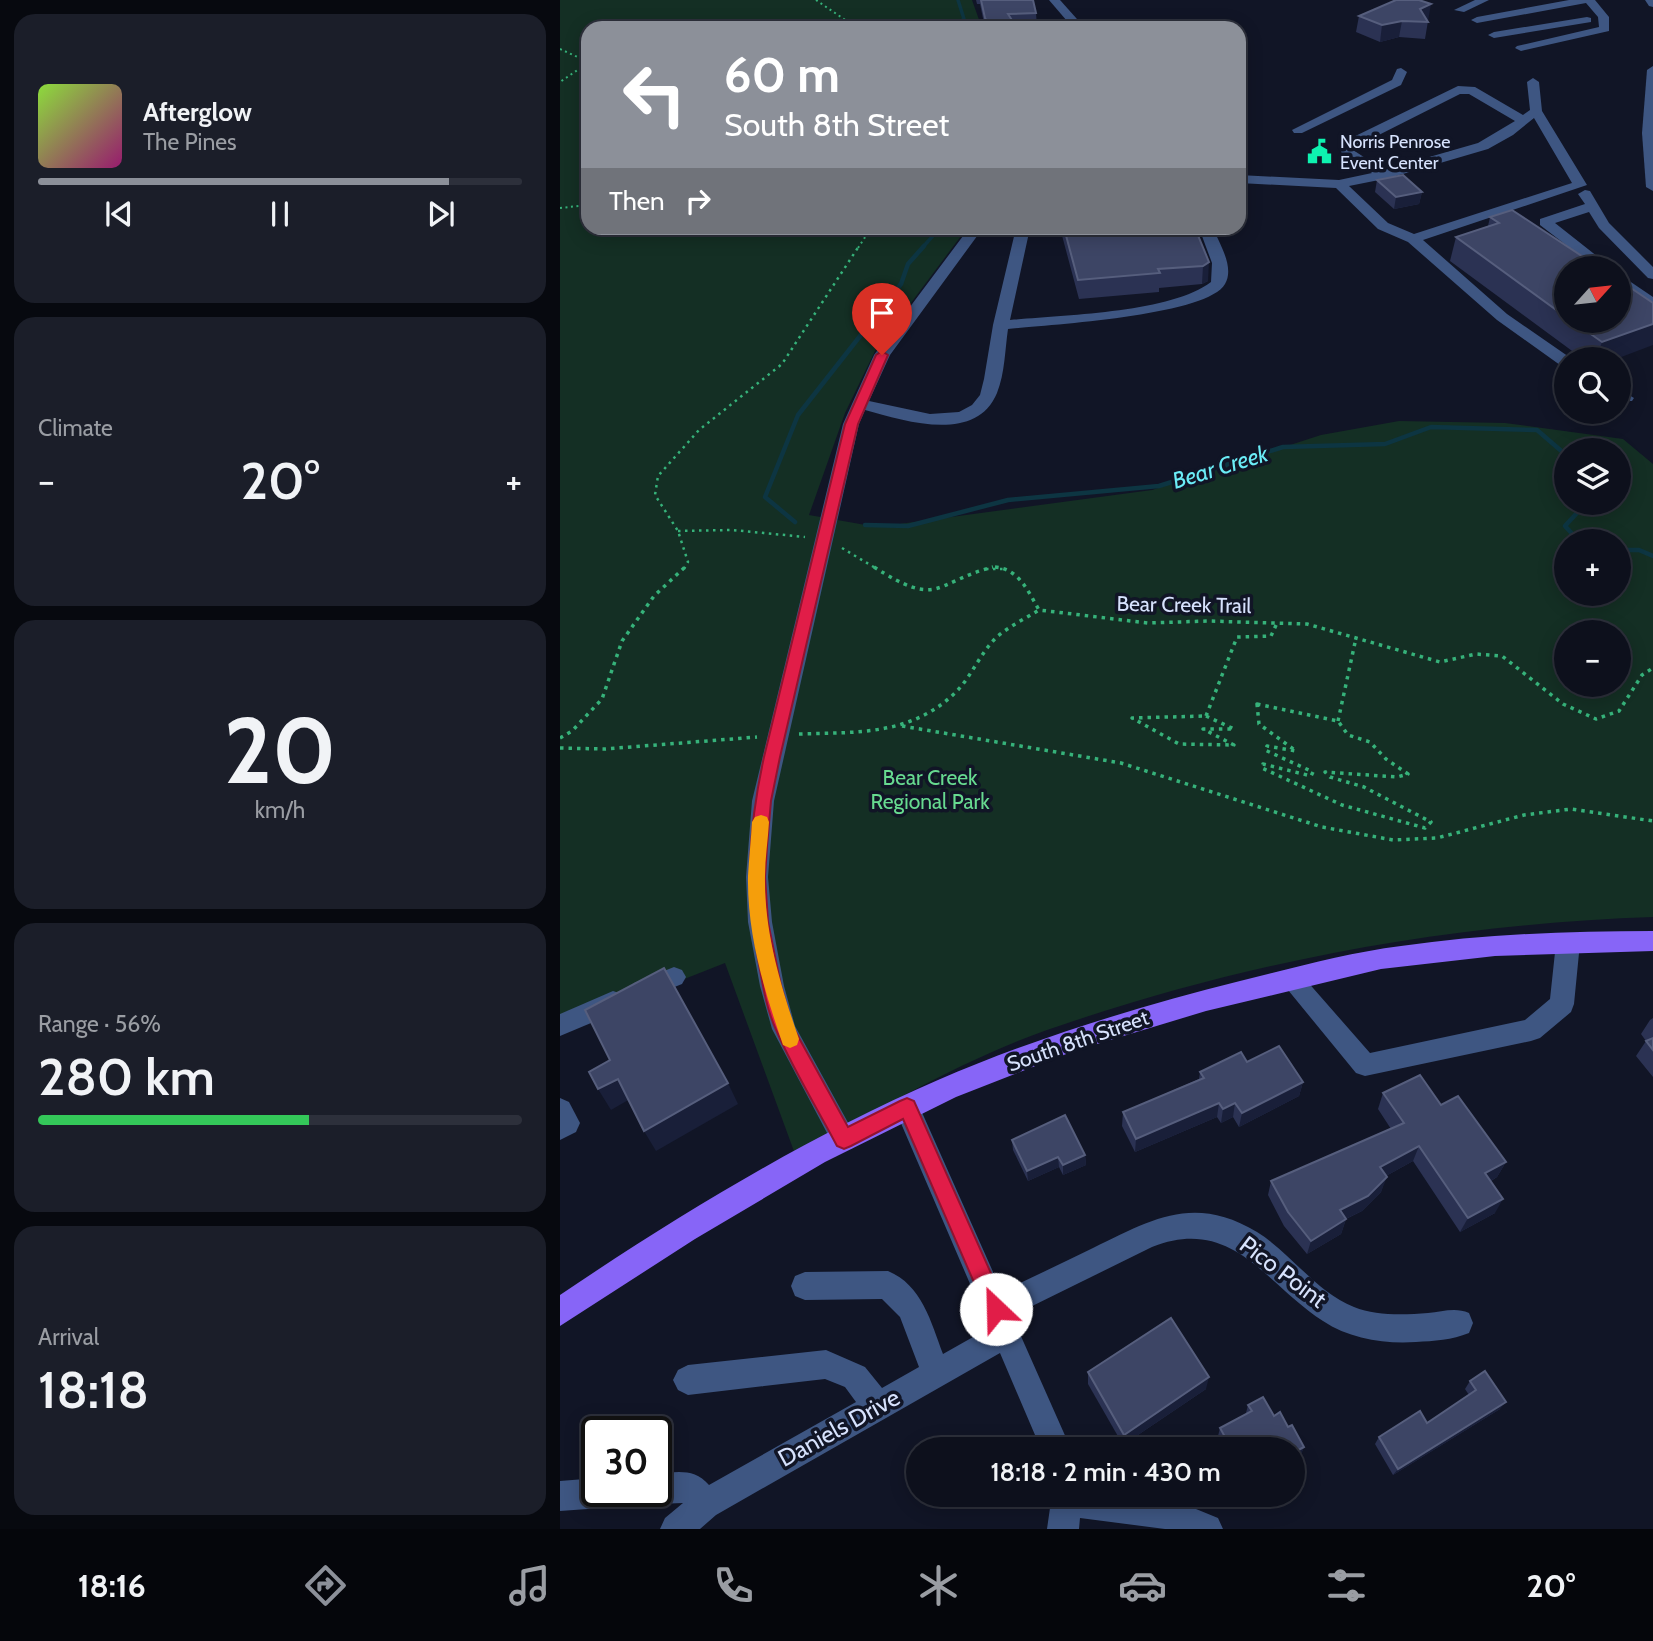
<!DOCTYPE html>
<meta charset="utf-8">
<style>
:root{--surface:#0d101c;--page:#1b1e29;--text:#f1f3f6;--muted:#9a9da3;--line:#2d303b;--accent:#8c9099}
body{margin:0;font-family:Cabin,sans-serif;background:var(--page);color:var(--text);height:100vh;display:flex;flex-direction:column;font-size:26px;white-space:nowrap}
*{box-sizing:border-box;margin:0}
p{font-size:23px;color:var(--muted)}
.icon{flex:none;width:38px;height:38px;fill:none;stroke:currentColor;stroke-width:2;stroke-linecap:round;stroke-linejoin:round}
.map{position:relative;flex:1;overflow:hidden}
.sheet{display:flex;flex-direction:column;gap:14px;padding:14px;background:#07090f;width:560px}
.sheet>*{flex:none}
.guide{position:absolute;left:21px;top:21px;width:665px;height:214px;border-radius:21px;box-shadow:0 4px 18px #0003,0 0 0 2px var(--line);background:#8c9099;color:#fff;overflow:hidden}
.needle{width:46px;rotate:63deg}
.tools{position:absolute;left:994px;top:256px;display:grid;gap:14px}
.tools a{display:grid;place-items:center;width:77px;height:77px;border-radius:50%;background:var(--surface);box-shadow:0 4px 18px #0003,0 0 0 2px var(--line);font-size:35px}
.speed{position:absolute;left:21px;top:1416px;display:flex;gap:14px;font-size:35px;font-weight:700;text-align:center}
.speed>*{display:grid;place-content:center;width:91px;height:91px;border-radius:50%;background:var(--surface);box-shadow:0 4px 18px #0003,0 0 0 2px var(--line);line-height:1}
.speed .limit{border:4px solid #111;border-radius:10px;background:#fff;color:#111}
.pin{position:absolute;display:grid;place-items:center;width:60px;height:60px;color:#fff;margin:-72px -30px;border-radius:50% 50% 50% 0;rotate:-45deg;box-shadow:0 0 7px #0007}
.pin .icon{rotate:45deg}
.me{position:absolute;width:77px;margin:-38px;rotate:336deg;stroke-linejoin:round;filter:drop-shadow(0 0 5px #0008)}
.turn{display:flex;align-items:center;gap:24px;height:147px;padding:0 28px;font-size:32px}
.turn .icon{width:91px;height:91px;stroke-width:2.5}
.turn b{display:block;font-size:49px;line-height:60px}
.then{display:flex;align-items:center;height:66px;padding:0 28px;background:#0003;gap:14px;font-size:26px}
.big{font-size:52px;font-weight:600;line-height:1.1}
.sheet .card{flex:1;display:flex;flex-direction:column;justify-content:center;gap:10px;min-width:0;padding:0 24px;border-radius:21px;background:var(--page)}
.sheet .dial{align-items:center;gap:0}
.dial b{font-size:91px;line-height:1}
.song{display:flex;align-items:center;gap:21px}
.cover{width:84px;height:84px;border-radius:10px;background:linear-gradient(135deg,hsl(90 70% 55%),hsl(320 70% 35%))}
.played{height:7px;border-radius:4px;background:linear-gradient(90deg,var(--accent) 85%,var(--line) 85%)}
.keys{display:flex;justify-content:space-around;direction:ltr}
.heat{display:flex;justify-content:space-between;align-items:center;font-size:38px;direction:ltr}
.charge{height:10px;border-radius:5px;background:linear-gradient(90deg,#34c759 56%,var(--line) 0)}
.trip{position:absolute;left:346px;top:1437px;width:399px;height:70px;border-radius:35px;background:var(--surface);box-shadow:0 4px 18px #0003,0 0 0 2px var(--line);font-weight:600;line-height:70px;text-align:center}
.dock{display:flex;height:112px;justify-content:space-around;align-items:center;background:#05060b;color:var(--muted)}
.dock .icon{width:49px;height:49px}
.dock .current{color:var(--accent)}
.dock b{font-size:32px;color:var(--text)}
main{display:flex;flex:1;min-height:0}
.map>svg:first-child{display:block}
.green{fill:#142f24;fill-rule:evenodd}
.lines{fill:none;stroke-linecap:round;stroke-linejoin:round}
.stream-far1{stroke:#0d3542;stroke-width:3.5}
.stream{stroke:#0d3542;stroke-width:4.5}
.path-far2{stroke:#36b27a;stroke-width:2;stroke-dasharray:2 3.5;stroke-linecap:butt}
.path-far1{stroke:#36b27a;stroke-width:2.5;stroke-dasharray:2.5 4.5;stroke-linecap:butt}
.path{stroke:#36b27a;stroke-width:3.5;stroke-dasharray:3.5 5;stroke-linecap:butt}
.minor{fill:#3e5682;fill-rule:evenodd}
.major{fill:#8765f7;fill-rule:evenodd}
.wall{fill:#2b3253}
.shaded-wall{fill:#191f39}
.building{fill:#3d4565;stroke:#565e7d;stroke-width:2}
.route{fill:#e11d48;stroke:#92132f;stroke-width:2}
.slow{fill:#f59e0b}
.labels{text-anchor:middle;stroke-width:7;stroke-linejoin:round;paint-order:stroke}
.far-poi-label{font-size:18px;fill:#d7e2fd;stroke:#111526;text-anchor:start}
.street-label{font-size:21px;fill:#d7e2fd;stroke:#111526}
.park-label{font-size:21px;fill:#67da90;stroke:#111526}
.water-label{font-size:23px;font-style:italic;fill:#6bedf7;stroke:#111526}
.near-street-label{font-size:24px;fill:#d7e2fd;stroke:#111526}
</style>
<main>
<section class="sheet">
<div class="card">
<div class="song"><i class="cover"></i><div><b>Afterglow</b><p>The Pines</p></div></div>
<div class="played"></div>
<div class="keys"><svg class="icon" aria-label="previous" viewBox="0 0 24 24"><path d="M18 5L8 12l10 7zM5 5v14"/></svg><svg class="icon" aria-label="pause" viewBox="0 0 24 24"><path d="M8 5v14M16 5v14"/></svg><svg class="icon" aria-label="next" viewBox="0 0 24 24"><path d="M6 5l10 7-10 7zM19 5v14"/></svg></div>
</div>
<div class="card"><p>Climate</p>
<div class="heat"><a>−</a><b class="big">20°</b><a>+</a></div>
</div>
<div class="card dial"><b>20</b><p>km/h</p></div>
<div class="card"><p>Range · 56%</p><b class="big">280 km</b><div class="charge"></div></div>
<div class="card"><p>Arrival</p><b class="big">18:18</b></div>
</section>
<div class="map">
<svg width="1093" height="1529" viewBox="0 0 1093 1529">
<rect width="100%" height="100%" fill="#111526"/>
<path class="green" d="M0 0H412L422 28H28V228H407L315 351 285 413 249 515 317 527 592 490 761 435 839 421 945 423 1063 439 1093 464V917C885 924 683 962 487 1030 399 1061 317 1111 235 1154L165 963 0 1028ZM1006 450H1059V502H1006ZM1006 541H1059V593H1006ZM1006 632H1059V684H1006Z"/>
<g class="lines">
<g class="stream-far1">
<path d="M391 28 404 19 398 0"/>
<path d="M362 248 380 228"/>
</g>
<g class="stream">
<path d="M235 522 205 497 238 415 341 284 348 264 364 246"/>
<path d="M305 525 348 526 448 500 599 486 723 447 825 444 871 427 977 430 1006 455"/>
<path d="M1019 541 1005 526 1027 502"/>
<path d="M1059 550H1079L1093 556"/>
</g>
<g class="path-far2">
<path d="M256 0 297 28"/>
<path d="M0 49 22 59V67L0 82"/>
<path d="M0 208 28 205"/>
<path d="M298 248 311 228"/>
</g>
<g class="path-far1">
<path d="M118 531 172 530 245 537"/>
<path d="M282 548 317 569"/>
<path d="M124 569 128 562 118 531 95 495 98 476 139 430 222 364 299 246"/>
<path d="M426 569H446"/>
</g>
<g class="path">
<path d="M314 567C380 609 372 583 433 567"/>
<path d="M435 567C459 569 468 591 479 610L588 623 648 621 747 624 880 662 916 654 942 656 1003 704 1036 719 1059 711 1082 675 1093 668"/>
<path d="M697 704 778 721 788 735 810 742 826 759 848 774 837 777 765 772 770 777 804 787 871 822 865 828 782 805 702 768 703 764 751 776 753 772 705 750 707 746 736 751 699 724Z"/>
<path d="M646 716 674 729H643L674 745 619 744 572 718Z"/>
<path d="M646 716 677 637 711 636 717 623"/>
<path d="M778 721 796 638"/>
<path d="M342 726 561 763 762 827 833 840 877 838 964 815 1011 809 1093 821"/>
<path d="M239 734C297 732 351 736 396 692 412 676 421 651 438 636 450 626 466 618 479 610"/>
<path d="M0 738 12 731 42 699 62 641 94 596 125 567"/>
<path d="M0 748 45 749 197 737"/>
</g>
<g class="minor">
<path d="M489 0H500L525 28H513Z"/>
<path d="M915 0H929L904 12 894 10Z"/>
<path d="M1009 0H1035L1049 17V31L961 51 955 48 957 46 1039 27 1038 17 1026 3 917 23 911 20 917 17Z"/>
<path d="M1085 0H1093V7L1089 6Z"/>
<path d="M1027 17 1031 18V22L934 38 928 35 934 32Z"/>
<path d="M1093 66V191L1086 187 1082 133 1087 70Z"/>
<path d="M841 68 847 72 841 85 742 133H734L732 130 832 80 837 69Z"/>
<path d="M973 78 979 82 982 111 1027 185 863 240 947 314 1012 359H1006V367L1000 365 937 320 848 242 818 229 776 188 679 183V175L779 180 812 173 782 155 780 146 781 143 898 86 915 87 963 115 970 110 967 82ZM900 94H909L955 121 918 143 824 170 793 150V148ZM974 118 1012 183 854 234 828 223 789 186 829 178 928 149 953 135Z"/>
<path d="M1025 190 1030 191 1049 223 1093 267V279L1088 278 1039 228 1029 212 995 223 1052 268H1036L980 225V219L1025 204 1018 194Z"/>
<path d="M409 228H423L330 355 309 401 370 414 399 412 412 405 420 395 424 379 433 325 456 228H470L450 320C503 315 610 313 651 282L652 263 639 228H653C659 243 675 267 665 284 647 316 486 325 448 329 445 349 445 373 437 393 416 444 345 421 305 410L299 424 214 801 208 877 212 922 224 986 235 1026 297 1139 293 1148 284 1151 275 1148 212 1029 200 986 188 922 186 877 192 801 283 424 314 355Z"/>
<path d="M1059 274 1093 297V308L1059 285Z"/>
<path d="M1059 389 1074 398 1072 401H1059Z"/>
<path d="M1008 933 1016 936 1020 943 1014 1004 1011 1012 980 1038 971 1041 805 1076 796 1073 719 979 723 972 731 969 739 972 810 1053 965 1020 990 999 996 943 1000 936Z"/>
<path d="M114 967 122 970 126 977 122 984 82 1000 74 997 70 990 74 983Z"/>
<path d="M53 991 62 994 65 1002 62 1010 0 1036V1014Z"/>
<path d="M347 1095 356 1099 442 1292C472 1277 503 1263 533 1248 592 1219 634 1194 697 1232 731 1253 756 1292 794 1307 816 1316 844 1315 868 1313 882 1312 895 1307 909 1313L913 1323 909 1333C892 1340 874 1341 856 1342 824 1344 790 1339 763 1321 705 1284 673 1215 592 1247L452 1316 511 1449H481L440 1353 156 1515 140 1529H100L105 1518 123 1503 96 1504 85 1500 83 1494 80 1502 69 1506 0 1511V1481L37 1478V1491H96V1474C117 1472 134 1468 149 1485L296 1402 285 1387 265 1379 128 1395 118 1390 113 1380 118 1370 128 1365 266 1350 305 1367 322 1388 359 1367 340 1317 322 1299 245 1300 235 1296 231 1286 235 1276 245 1272 328 1271C362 1285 371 1322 383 1354L429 1328 334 1107 338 1099Z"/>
<path d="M0 1098 9 1102 20 1123 16 1132 0 1140Z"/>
<path d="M492 1494H588L614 1500 658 1518 663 1529H605L520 1518 519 1529H487Z"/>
</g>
<path class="major" d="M1093 931V951L935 956 821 969 646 1011 514 1051 396 1097 265 1162 135 1239 0 1326V1295C120 1214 245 1138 378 1080 475 1038 577 1007 680 981 733 968 786 953 841 946 924 934 1009 931 1093 931Z"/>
</g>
<g class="wall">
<path d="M416 0H473L476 13 477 26 457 27V28H425L420 4H417Z"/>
<path d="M799 16 868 21 865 39 839 37 820 42 796 32Z"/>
<path d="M817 180 862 192 859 204 834 209 815 192Z"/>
<path d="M930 217 1006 268V320H1059L1056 359H1023L890 261 896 237 928 226Z"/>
<path d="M500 228H635L648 281 642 284 599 288V292L519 299Z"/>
<path d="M1093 1018V1077L1076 1056 1086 1041 1081 1034 1090 1020Z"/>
<path d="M687 1062 743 1082 739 1096 679 1127 673 1117 661 1123 657 1117 575 1152 562 1126 563 1112 639 1079 640 1072Z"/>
<path d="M823 1093 881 1105 946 1162 937 1177 931 1181 935 1213 900 1232 853 1161 826 1176 821 1192 802 1211 786 1219 781 1234 747 1254 724 1226 708 1195 711 1181 831 1129 818 1109Z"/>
<path d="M452 1140 525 1155 526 1165 503 1175 499 1167 468 1181 453 1150Z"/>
<path d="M528 1372 646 1389 563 1445 528 1384Z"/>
<path d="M910 1381 940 1409 833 1475 815 1444 819 1437 867 1423 909 1395 905 1389Z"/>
<path d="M688 1405 714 1416 728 1427 744 1447 741 1454 733 1458V1449H665L658 1436 660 1428 687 1414 686 1413Z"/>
</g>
<g class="shaded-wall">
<path d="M871 4 868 21 865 22 860 9Z"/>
<path d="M842 21 839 37 820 42 822 25Z"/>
<path d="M862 192 859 204 834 209 836 197Z"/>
<path d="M649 262 648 281 642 284 643 266Z"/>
<path d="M1093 324V345L1056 359H1036L1042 342Z"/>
<path d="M58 1079 70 1099 51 1110 38 1089Z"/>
<path d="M743 1082 739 1096 679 1127 682 1113Z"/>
<path d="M168 1083 178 1104 96 1151 84 1131Z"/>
<path d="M659 1103 657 1117 575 1152 576 1139Z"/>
<path d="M675 1103 673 1117 661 1123 663 1109Z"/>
<path d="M859 1146 853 1161 815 1182 820 1167Z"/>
<path d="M525 1155 526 1165 503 1175V1165Z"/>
<path d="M498 1157 499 1167 468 1181 467 1171Z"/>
<path d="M946 1162 937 1177 918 1188 925 1173Z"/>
<path d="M827 1177 821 1192 802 1211 775 1224 780 1210Z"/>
<path d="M943 1199 935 1213 900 1232 908 1218Z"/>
<path d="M786 1219 781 1234 747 1254 751 1241Z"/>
<path d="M649 1377 646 1389 563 1445 564 1435Z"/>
<path d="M946 1402 940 1409 833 1475 838 1469Z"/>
<path d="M744 1447 741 1454 733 1458V1453Z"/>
</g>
<g class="building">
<path d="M421 0H473L476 13 448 14 457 28H432L425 18Z"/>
<path d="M836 0H859L871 4 860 9 868 22 842 21 822 25 799 16Z"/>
<path d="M843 175 862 192 836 197 817 180Z"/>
<path d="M952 210 1040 268H1006V317L896 237 939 223 930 217Z"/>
<path d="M504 228H635L649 262 643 266 598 269 600 273 518 280Z"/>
<path d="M1059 280 1093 303V324L1042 342 1011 320H1059Z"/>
<path d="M104 968 168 1083 84 1131 58 1079 38 1089 29 1072 50 1060 25 1010Z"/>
<path d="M1093 1038V1050L1086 1041Z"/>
<path d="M719 1046 743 1082 682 1113 675 1103 663 1109 659 1103 576 1139 563 1112 644 1078 640 1072 681 1052 687 1062Z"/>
<path d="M860 1075 881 1105 898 1096 946 1162 925 1173 943 1199 908 1218 859 1146 820 1167 827 1177 808 1196 780 1210 786 1219 751 1241 728 1212 711 1181 844 1123 823 1093Z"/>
<path d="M505 1115 525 1155 503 1165 498 1157 467 1171 452 1140Z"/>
<path d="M611 1318 649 1377 564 1435 528 1372Z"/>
<path d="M925 1371 946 1402 838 1469 819 1437 860 1411 867 1423 916 1390 910 1381Z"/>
<path d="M703 1397 714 1416 720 1412 728 1427 732 1425 744 1447 733 1453V1449H665L670 1446 660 1428 692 1411 688 1405Z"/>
</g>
<path class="route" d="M322 351 328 355 298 424 220 757 211 801 207 846 205 877 208 922 221 986 233 1027 288 1127 340 1101 347 1098 354 1101 447 1309 444 1317 436 1320 429 1317 343 1119 291 1146 284 1149 277 1146C257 1108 234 1071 217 1032 207 1011 203 987 199 964 185 891 188 830 204 757L285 424 316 355Z"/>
<path class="slow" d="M201 815 207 817 209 822C208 840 205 858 205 876 204 932 221 987 239 1039L237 1045 230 1048 223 1045 221 1039C203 987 187 932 188 876 189 858 191 840 192 822L195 817Z"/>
<defs>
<symbol id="civic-bare" viewBox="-9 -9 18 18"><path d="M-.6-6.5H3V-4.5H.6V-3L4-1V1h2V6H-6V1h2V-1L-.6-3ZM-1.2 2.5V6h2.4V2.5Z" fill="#0ef2b0" stroke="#111526" stroke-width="2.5" paint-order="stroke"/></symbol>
</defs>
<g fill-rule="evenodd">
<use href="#civic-bare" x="742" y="134" width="35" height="35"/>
</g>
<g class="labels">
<g class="far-poi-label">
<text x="780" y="148">Norris Penrose<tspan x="780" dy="21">Event Center</tspan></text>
</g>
<g class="street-label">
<text transform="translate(624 605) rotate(1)" y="7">Bear Creek Trail</text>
<text transform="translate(518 1041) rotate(-19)" y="7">South 8th Street</text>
</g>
<g class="park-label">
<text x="370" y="785">Bear Creek<tspan x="370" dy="24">Regional Park</tspan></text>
</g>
<g class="water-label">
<text transform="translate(660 467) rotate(-17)" y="8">Bear Creek</text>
</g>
<g class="near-street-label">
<text transform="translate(723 1272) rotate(37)" y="8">Pico Point</text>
<text transform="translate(279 1428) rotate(-29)" y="8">Daniels Drive</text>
</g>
</g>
</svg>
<div class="tools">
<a><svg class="needle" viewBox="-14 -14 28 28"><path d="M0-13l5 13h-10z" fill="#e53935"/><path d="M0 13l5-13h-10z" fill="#9a9da3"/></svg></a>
<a><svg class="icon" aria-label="search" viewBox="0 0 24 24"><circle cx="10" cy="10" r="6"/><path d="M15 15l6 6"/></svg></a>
<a><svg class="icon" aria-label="layers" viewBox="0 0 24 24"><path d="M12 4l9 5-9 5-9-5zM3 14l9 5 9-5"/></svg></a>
<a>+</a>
<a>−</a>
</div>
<div class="speed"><div class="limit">30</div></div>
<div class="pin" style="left:322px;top:355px;background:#d93025"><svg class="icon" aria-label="arrive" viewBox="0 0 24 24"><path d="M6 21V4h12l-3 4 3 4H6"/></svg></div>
<svg class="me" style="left:436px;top:1309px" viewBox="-20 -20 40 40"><circle r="19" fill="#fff"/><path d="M0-13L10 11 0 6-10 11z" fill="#e11d48"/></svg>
<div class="trip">18:18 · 2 min · 430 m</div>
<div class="guide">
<div class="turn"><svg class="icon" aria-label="left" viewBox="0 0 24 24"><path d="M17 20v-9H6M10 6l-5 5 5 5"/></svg><div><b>60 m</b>South 8th Street</div></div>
<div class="then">Then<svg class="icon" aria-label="right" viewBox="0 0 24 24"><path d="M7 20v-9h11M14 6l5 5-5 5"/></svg></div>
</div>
</div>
</main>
<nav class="dock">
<b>18:16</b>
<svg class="icon current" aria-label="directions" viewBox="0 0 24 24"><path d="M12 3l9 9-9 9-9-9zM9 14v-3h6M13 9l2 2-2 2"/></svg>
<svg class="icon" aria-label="music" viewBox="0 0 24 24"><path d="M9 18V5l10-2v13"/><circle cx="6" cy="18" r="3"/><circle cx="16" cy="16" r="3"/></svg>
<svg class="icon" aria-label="phone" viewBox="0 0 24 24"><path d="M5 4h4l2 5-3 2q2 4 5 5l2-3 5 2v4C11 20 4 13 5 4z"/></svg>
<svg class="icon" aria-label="climate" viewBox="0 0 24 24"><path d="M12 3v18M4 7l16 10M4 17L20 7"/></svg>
<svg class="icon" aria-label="car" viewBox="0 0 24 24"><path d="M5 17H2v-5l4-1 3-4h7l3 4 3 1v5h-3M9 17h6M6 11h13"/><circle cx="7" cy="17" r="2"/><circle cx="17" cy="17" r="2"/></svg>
<svg class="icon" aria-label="filters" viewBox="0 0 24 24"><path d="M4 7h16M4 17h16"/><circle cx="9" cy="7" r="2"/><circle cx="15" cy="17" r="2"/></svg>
<b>20°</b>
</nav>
